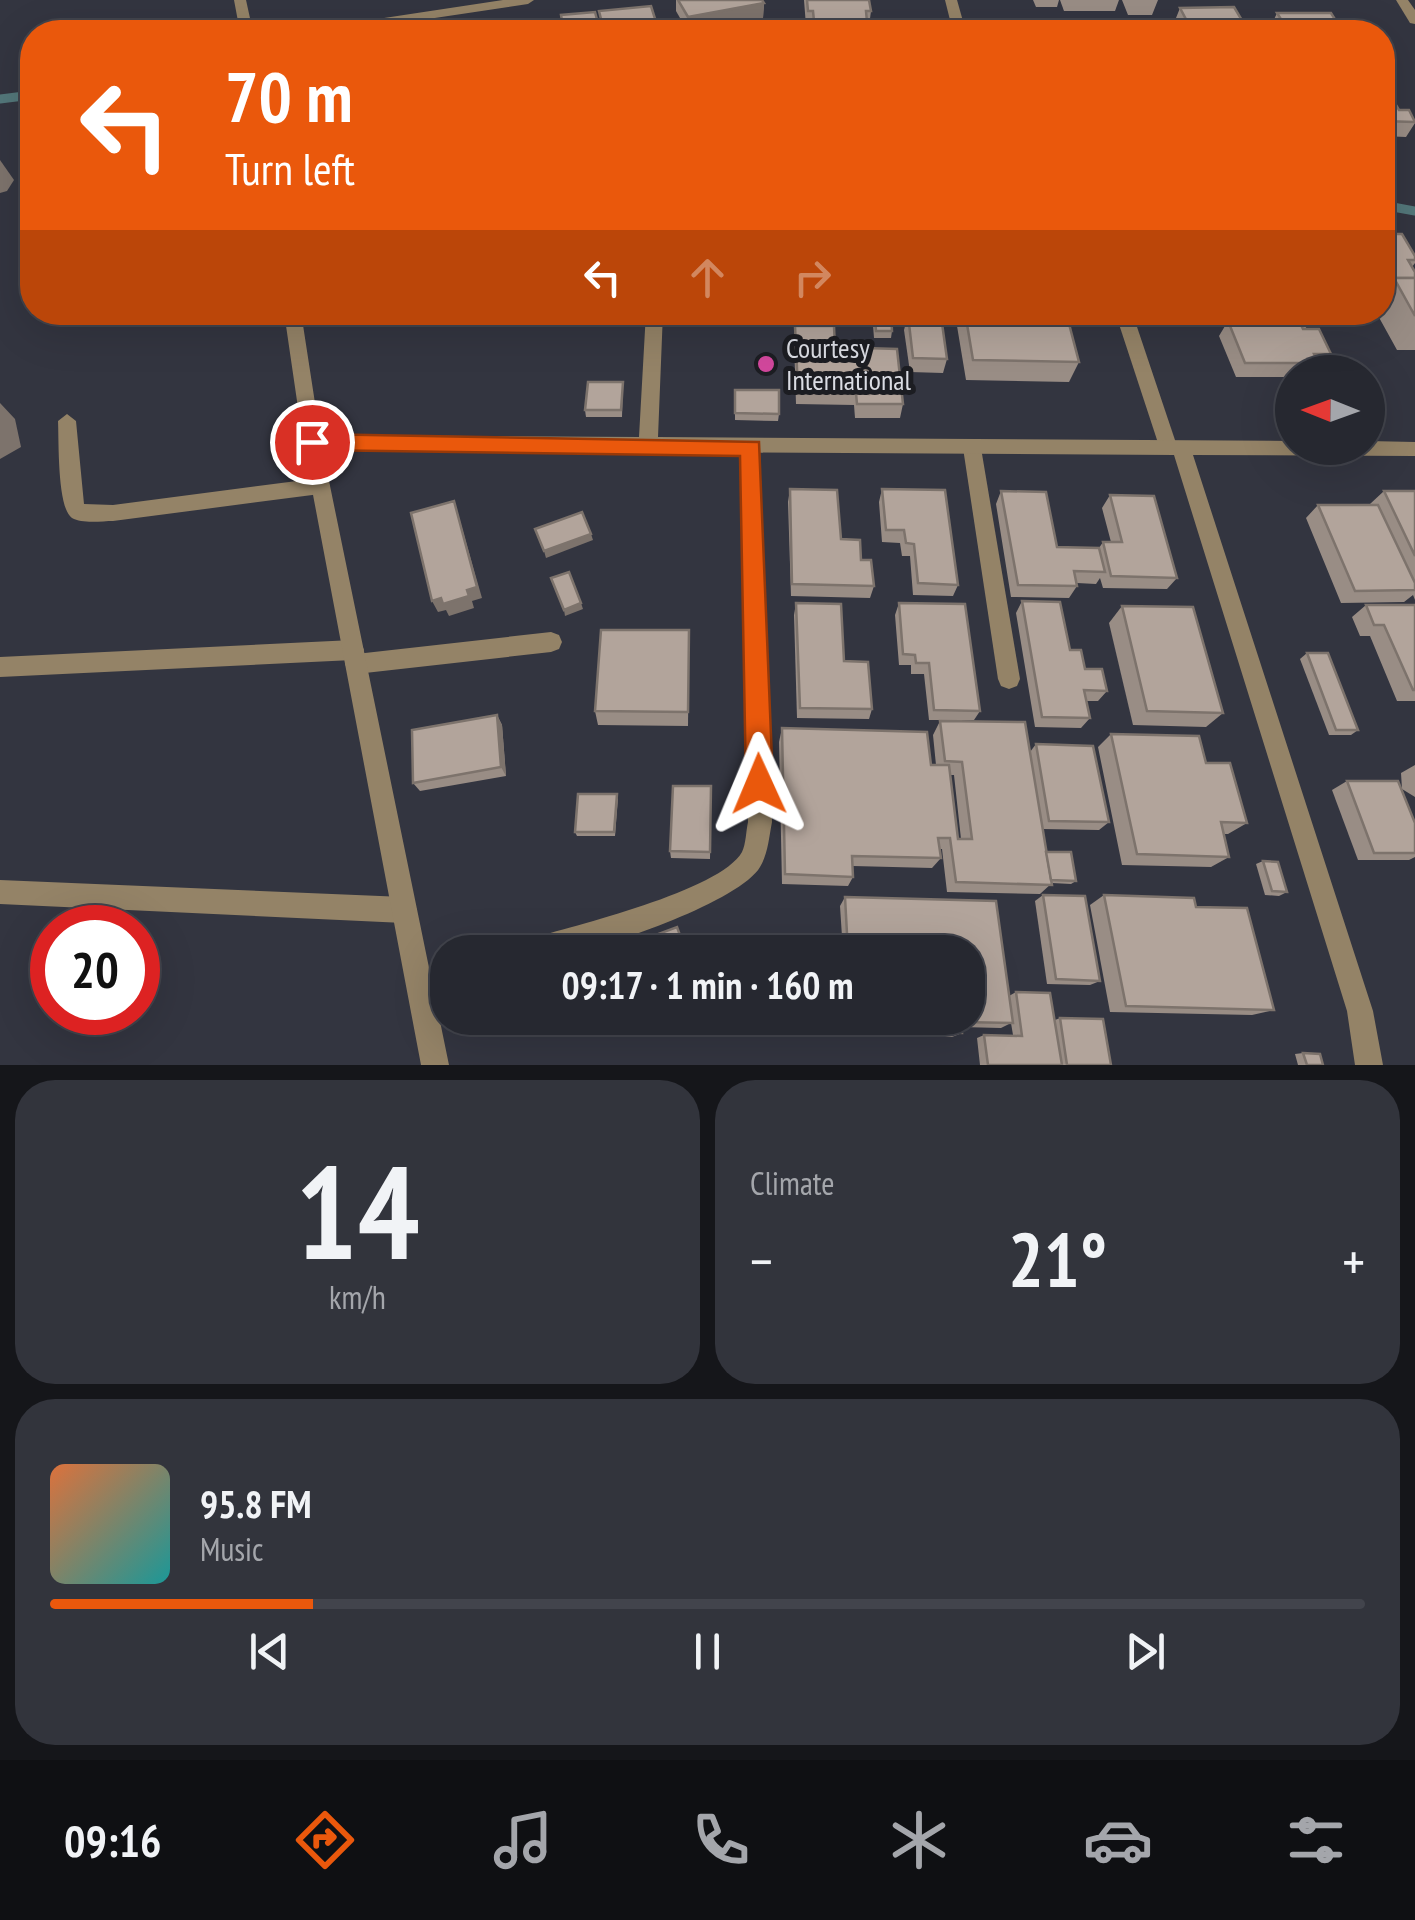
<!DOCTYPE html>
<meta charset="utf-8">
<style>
:root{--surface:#262830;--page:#32343c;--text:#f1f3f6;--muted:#a4a6ab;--line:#42444c;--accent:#ea580c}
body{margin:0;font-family:"PT Sans Narrow",sans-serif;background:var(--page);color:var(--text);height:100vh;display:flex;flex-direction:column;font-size:38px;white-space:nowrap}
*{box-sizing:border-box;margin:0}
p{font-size:32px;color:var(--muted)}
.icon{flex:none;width:55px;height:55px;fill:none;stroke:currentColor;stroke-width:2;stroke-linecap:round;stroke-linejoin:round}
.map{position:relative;height:1065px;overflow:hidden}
.drawer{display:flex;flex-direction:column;gap:15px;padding:15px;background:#15161a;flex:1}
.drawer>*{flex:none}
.top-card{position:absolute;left:20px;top:20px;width:1375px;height:305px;border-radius:40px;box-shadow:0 10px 40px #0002,0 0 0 2px var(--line);background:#ea580c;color:#fff;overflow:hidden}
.needle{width:65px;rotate:271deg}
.tools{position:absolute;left:1275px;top:355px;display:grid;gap:20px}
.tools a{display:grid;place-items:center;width:110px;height:110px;border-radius:50%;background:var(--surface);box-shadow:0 10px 40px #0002,0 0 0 2px var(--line);font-size:50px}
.speed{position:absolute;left:30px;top:905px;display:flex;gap:20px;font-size:50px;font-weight:700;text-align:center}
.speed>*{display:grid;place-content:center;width:130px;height:130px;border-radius:50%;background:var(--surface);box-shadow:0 10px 40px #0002,0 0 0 2px var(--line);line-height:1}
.speed .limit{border:15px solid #d22;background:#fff;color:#111}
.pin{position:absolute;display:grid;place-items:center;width:85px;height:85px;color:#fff;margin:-42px;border:5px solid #fff;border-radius:50%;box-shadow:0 2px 10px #0007}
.me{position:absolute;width:110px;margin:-55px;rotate:359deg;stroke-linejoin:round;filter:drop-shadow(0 0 8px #0008)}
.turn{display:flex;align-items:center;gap:35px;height:210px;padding:0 40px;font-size:45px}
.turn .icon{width:130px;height:130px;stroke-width:2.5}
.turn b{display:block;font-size:70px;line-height:85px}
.lanes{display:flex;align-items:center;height:95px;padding:0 40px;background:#0003;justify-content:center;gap:50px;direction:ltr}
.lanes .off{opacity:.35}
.big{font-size:75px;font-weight:700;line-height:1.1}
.drawer .widget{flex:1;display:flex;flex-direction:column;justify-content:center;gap:15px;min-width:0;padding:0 35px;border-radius:40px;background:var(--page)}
.drawer .dial{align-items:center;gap:0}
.dial b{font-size:130px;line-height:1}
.song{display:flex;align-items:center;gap:30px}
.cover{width:120px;height:120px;border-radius:15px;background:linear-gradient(135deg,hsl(20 70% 55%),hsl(180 70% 35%))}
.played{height:10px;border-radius:5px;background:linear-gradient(90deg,var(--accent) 20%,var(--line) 20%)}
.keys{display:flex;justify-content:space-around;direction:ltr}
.heat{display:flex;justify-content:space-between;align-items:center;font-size:55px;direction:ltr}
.drawer .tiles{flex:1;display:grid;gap:15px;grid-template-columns:1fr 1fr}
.widget:last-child{grid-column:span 2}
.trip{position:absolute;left:430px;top:935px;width:555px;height:100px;border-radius:40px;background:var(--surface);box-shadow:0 10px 40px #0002,0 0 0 2px var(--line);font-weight:700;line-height:100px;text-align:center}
.dock{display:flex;height:160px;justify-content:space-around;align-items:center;background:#0f1013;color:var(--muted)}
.dock .icon{width:70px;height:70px}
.dock .on{color:var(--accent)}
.dock b{font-size:45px;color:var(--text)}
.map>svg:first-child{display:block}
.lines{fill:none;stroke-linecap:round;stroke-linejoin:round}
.stream{stroke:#53777a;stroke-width:9}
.service{fill:#948367;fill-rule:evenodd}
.minor{fill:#948367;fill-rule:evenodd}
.tertiary{fill:#948367;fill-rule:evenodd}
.wall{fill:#998d85;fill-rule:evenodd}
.shaded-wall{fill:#7d736c}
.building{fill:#b2a49b;stroke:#7d736c;stroke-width:2.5}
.route{fill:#ea580c;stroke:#983908;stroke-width:2.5}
.hotel-dot{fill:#d1479c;stroke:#1c1d22;stroke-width:4}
.labels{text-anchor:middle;stroke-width:10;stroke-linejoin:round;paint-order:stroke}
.poi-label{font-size:28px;fill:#dbdde4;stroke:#1c1d22;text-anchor:start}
</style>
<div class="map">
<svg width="1415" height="1065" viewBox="0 0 1415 1065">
<rect width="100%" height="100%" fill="#333540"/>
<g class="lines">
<g class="stream">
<path d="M0 99 32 95"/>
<path d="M1382 205 1415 211"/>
</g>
<g class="service">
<path d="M1115 312H1132L1178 449 1176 454H1162L1160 449Z"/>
<path d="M67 414 76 421 84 504 113 505 320 478 327 480 330 486 327 492 320 494 113 521C102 521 82 524 72 518 57 508 59 440 58 421Z"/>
<path d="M751 441 760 448 772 822C769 837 768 854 760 867 741 900 610 947 571 952 554 955 534 952 516 952L520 943 529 939C573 926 720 891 742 852 746 844 746 831 748 822L742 448Z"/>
<path d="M972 441 981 448 1020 679 1017 686 1009 689 1001 686 998 679 963 448Z"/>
<path d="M551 632 559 635 562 642 559 649 551 652 356 674 348 671 345 664 348 657 356 654Z"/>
<path d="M448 966V992L420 1001 411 997 407 988 411 979Z"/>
</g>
<g class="minor">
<path d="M503 0H534L528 4 341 32H311L318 28Z"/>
<path d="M945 0H957L966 32H953Z"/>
<path d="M1396 0H1408L1415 10V24L1410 23Z"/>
<path d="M646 312H663L658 437 1292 441V448H1368V441L1415 442V456L1193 455 1373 1011 1383 1065H1355L1347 1011 1174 455 655 452 648 454 641 451 312 449 303 442 312 435 639 437Z"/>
<path d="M353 640 361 643 364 650 361 657 353 660 0 677V657Z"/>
<path d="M0 880 404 897 413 901 417 910 413 919 404 923 0 904Z"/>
</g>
<g class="tertiary">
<path d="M234 0H246L253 32H240Z"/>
<path d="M284 312H301L321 442 449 1065H421L303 442Z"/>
</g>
</g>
<g class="wall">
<path d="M676 0H762L764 3 763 18 688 32 676 11Z"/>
<path d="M804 0H869L871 11 869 26H867L866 32H812V26H806Z"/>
<path d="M1033 0H1059L1057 7H1036Z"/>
<path d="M1060 0H1119L1115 11H1064Z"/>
<path d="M1122 0H1158L1152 15H1128Z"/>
<path d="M1180 8 1243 22 1238 32H1179L1174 23Z"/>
<path d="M1277 13 1343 32H1272L1270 28Z"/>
<path d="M1382 82 1399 110 1415 120V123L1406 137 1382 136Z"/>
<path d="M1382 234 1415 256V263L1412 267 1415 272V350H1397L1376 312H1382Z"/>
<path d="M838 312H891L892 331 891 338H874L873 325H839Z"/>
<path d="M958 312H1034L1035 319 1079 362 1069 382 966 380 956 320Z"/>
<path d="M1219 312H1240L1242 319 1241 321H1267L1263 312H1304L1309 323 1305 329 1331 354 1320 368H1315L1311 372H1292V377H1236L1219 336 1225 326Z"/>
<path d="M908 315 947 359 943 373 910 372 904 330Z"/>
<path d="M795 326 862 363 865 348 903 404 900 418H855L854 405 796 404 794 340Z"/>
<path d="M623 382 622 417H586L585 410Z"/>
<path d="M735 390 779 414 778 421 735 420Z"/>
<path d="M790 489 861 560 874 586 870 598 791 596 788 502Z"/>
<path d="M882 489 958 585 953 596 913 595 910 556H902L900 543 882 542 879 502Z"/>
<path d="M1001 491 1057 547 1099 548 1103 542H1111L1102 508 1110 495 1177 578 1167 589 1103 588 1100 578 1096 584 1077 583V586L1069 598 1011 597 996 504Z"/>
<path d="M1384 491H1415V600L1413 595 1404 602 1341 603 1306 518 1318 505H1371L1370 504Z"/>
<path d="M1022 601 1070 650 1085 669 1107 691 1098 701H1086L1090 718 1081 728 1035 727 1016 613Z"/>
<path d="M796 603 844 661 872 709 869 719 797 718 794 615Z"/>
<path d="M899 603 980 711 974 720H929L924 674H911V665H899L895 615Z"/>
<path d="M1366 605H1415V701H1397L1370 636H1360L1352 617Z"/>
<path d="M1122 606 1223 713 1206 727 1133 725 1109 623Z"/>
<path d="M689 630 688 726 598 725 595 711Z"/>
<path d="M1307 653 1358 730 1351 735H1329L1300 659Z"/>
<path d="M497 715 502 725 506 776 420 791 413 783Z"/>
<path d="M940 721 1030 752 1036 744 1109 822 1099 830 1042 829 1046 852 1076 881 1071 884 1052 883 1040 894 947 892 942 849H940L941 858 932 868 853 866V877L848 886 782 884 779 742 782 728 936 765 933 735ZM950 775H954L961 839H958Z"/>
<path d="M1111 734 1206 763 1247 823 1228 834H1224L1229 857 1211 867 1122 865 1098 747Z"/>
<path d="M1415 765V797L1402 789 1401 773Z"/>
<path d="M1347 781 1415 823V857L1409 860H1358L1332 790Z"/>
<path d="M711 786 710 859 671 858 670 851Z"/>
<path d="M618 798 615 836H577L575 832Z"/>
<path d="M1263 861 1287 892 1279 896 1265 895 1256 864Z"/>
<path d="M1043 895 1100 981 1090 985 1047 984 1035 901Z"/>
<path d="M1104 895 1196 907 1274 1010 1252 1015 1110 1012 1090 905Z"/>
<path d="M845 897 996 901 1009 996 1016 992 1050 993 1062 1065H980L977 1038 984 1035H1013L1011 1023 1001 1028 961 1027 962 1033 952 1037 864 1035 863 1018H968V952H843L840 906Z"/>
<path d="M1060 1018 1111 1065H1062L1055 1020Z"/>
<path d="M1303 1053 1323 1065H1298L1295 1054Z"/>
</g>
<g class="shaded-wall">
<path d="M764 3 763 18 688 32V17Z"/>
<path d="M657 25 658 32H604V31Z"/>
<path d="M0 160 14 180 7 191 0 193Z"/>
<path d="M0 403 15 419 21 447 0 459Z"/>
<path d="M454 501 458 514 482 598 472 601 474 608 449 616 446 610 438 612 432 601 467 590Z"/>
<path d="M591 534 593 540 546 558 544 551Z"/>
<path d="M581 603 583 609 565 616 564 610Z"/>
<path d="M497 715 502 725 506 776 501 767Z"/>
</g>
<g class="building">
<path d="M678 0H762L764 3 688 17Z"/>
<path d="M807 0H869L871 11H866L867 22 814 21 813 11H808Z"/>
<path d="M651 6 657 25 604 31 599 11Z"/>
<path d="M1234 7 1243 22 1188 23 1180 8Z"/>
<path d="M595 12 600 31 564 32 561 15Z"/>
<path d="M1277 13H1331L1343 32H1289Z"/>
<path d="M1199 29H1226L1228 32H1201Z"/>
<path d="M1382 82 1399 110H1409L1415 122 1382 121Z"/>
<path d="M1382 234H1402L1415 256V260H1408L1415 272V278H1394L1392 280 1382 264Z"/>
<path d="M1394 278H1415V316Z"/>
<path d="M840 312H891L892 331H876L875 318H840Z"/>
<path d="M965 312H1033L1035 319 1068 320 1079 362 973 360Z"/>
<path d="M1227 312H1240L1242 319H1229Z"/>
<path d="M1271 312H1304L1309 323 1275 321Z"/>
<path d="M908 315 941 316 947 359 913 358Z"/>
<path d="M1228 321H1299L1303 329H1319L1331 354H1314L1318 363H1245Z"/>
<path d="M795 326H834L835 348 860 349 864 391 798 390Z"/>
<path d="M865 348 897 349 903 404H857L856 393 869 394Z"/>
<path d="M588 382H623L621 410H585Z"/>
<path d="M735 390H779V414L735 413Z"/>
<path d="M790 489 837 490 841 539 860 540 861 560H871L874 586 792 584Z"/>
<path d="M882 489 945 490 958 585 918 583 914 544 906 543 904 530H886Z"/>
<path d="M1001 491 1046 492 1057 547 1099 548 1105 572 1074 571 1077 586 1018 585Z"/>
<path d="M1384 491H1415V556Z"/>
<path d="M1110 495 1154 496 1177 578 1111 576 1103 542H1122Z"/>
<path d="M454 501 477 587 467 590 469 596 443 604 441 598 432 601 411 513Z"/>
<path d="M1318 505H1378L1415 583V590L1355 591Z"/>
<path d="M582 512 591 534 544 551 535 529Z"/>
<path d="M569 572 581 603 564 610 551 578Z"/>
<path d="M1022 601 1060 602 1070 650H1081L1085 669H1102L1107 691 1084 690 1090 718 1042 717Z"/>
<path d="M796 603 841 604 844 661 868 662 872 709 800 708Z"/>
<path d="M899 603 965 604 980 711 934 710 929 663H916L915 655 903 654Z"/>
<path d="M1366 605H1415V690H1413L1384 625H1374Z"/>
<path d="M1122 606 1193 607 1223 713 1147 711Z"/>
<path d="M601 630H689L688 712 595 711Z"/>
<path d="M1307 653H1328L1358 730H1336Z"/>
<path d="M497 715 501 767 413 783 412 730Z"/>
<path d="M940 721 1025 722 1052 885 956 882 950 838H938L941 858 852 856 853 877 785 874 782 728 927 732 931 765H949L958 839H972L962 762 945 761Z"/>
<path d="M1111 734 1199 736 1206 763H1230L1247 823 1221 822 1229 857 1137 854Z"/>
<path d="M1036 744 1093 746 1109 822 1049 821Z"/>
<path d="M1347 781H1398L1415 823V853H1374Z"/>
<path d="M673 786H711L710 852 670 851Z"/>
<path d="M578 794H617L614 832H575Z"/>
<path d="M1046 852H1071L1076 881 1051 880Z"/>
<path d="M1263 861 1278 862 1287 892 1272 891Z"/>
<path d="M1043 895 1085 896 1100 981 1056 979Z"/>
<path d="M1104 895 1194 898 1196 907 1247 908 1274 1010 1126 1006Z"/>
<path d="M845 897 996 901 1013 1023 961 1022 962 1033 870 1030V1018H968V952H848Z"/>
<path d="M677 927 686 952H628L626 946Z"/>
<path d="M1016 992 1050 993 1062 1065H988L984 1035 1022 1036Z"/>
<path d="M1060 1018 1103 1019 1111 1065H1067Z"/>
<path d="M1303 1053 1320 1054 1323 1065H1307Z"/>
</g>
<path class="route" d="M312 434 759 442 773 784 769 794 759 797 750 794 746 784 740 456 312 450 301 442Z"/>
<circle class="hotel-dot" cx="766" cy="364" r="10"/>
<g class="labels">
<g class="poi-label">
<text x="786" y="358">Courtesy<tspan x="786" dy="32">International</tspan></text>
</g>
</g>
</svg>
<div class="tools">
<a><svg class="needle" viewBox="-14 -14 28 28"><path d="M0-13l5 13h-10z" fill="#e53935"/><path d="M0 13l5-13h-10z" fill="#a4a6ab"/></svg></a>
</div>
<div class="speed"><div class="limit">20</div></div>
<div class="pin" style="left:312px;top:442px;background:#d93025"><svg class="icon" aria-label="arrive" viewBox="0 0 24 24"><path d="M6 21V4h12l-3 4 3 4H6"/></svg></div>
<svg class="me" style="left:759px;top:784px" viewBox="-20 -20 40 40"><path d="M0-17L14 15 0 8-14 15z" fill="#ea580c" stroke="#fff" stroke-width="4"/></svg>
<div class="trip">09:17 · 1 min · 160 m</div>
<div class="top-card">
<div class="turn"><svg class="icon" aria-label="left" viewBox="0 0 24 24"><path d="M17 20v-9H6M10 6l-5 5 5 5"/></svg><div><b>70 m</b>Turn left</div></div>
<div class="lanes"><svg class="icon" aria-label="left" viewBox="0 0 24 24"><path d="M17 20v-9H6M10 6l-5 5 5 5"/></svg><svg class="icon off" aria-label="ahead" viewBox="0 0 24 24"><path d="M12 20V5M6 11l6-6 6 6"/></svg><svg class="icon off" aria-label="right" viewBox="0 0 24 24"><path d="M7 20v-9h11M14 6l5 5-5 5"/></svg></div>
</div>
</div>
<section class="drawer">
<div class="tiles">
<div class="widget dial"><b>14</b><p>km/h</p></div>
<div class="widget"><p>Climate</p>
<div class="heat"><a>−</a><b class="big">21°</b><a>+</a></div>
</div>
<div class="widget">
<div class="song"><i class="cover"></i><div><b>95.8 FM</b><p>Music</p></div></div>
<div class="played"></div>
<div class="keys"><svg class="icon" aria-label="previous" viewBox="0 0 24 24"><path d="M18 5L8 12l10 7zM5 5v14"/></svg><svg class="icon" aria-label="pause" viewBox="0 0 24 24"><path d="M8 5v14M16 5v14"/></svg><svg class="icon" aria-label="next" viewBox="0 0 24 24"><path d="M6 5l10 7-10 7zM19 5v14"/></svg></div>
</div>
</div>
</section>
<nav class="dock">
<b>09:16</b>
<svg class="icon on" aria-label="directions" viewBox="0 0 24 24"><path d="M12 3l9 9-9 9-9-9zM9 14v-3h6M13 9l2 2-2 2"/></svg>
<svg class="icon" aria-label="music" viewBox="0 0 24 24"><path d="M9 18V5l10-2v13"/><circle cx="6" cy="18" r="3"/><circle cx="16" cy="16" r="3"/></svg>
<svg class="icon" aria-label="phone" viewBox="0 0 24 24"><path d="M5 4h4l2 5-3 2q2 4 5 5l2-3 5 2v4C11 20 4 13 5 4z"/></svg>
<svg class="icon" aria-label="climate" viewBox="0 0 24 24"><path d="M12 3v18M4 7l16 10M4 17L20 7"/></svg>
<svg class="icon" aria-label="car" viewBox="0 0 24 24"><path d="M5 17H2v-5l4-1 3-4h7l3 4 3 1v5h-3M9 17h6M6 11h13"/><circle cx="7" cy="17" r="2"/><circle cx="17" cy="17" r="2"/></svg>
<svg class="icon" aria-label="filters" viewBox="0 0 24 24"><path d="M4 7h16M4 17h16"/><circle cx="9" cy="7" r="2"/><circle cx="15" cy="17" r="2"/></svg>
</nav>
